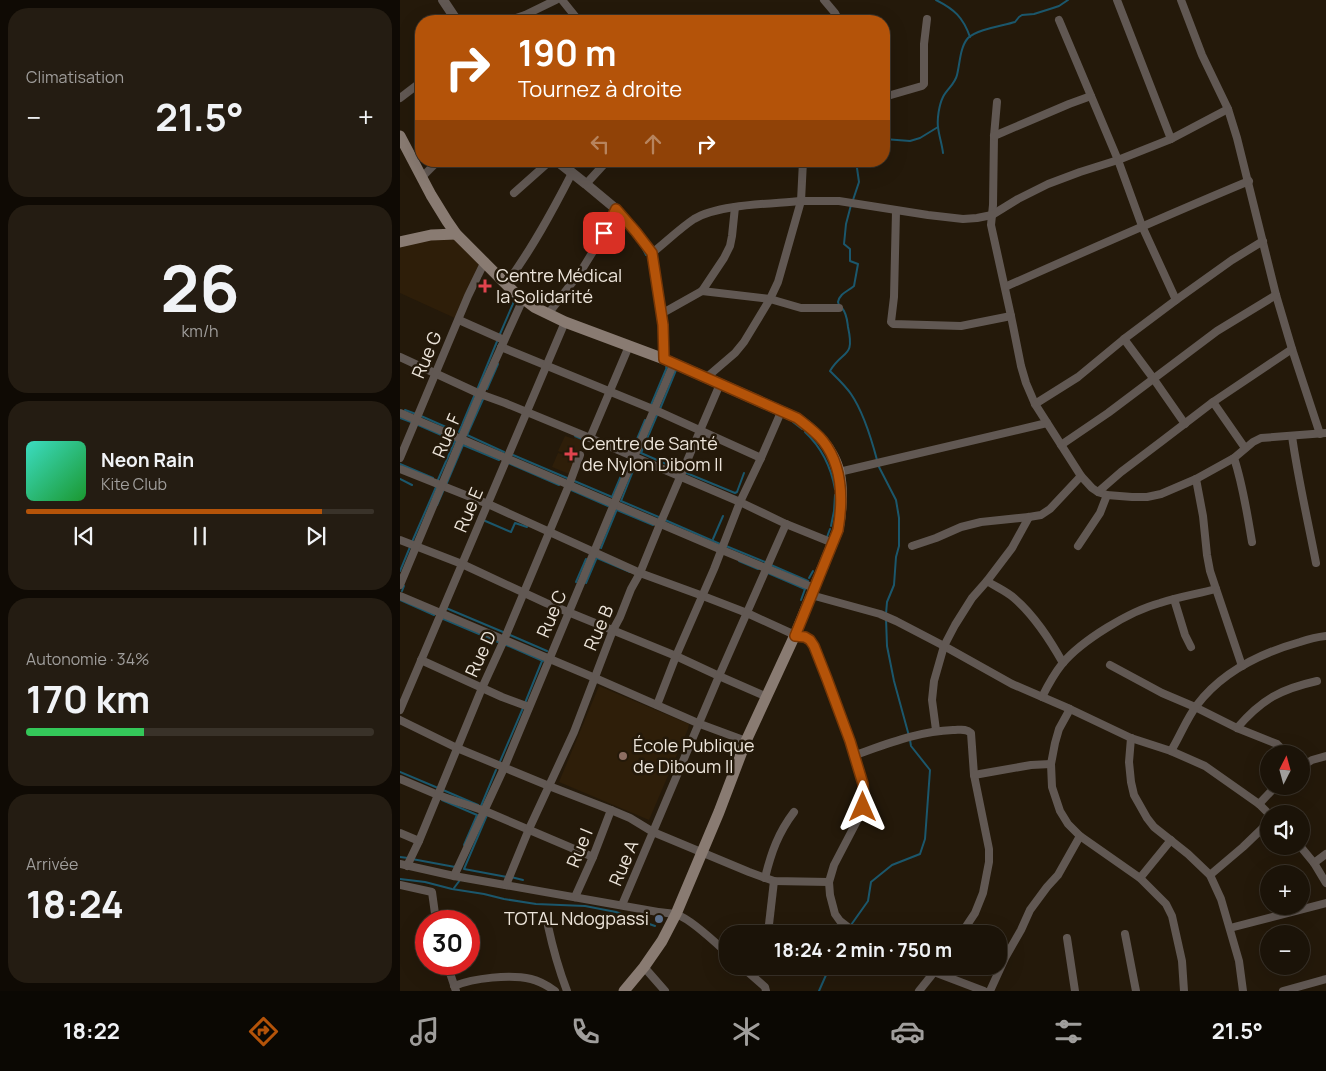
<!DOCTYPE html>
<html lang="fr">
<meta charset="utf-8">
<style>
:root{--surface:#1b1308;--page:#241c12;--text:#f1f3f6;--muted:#a09e9c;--line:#393229;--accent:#b45309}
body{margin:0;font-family:Manrope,sans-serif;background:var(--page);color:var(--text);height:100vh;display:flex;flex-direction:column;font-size:19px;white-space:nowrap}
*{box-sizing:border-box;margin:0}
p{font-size:16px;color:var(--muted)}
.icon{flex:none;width:28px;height:28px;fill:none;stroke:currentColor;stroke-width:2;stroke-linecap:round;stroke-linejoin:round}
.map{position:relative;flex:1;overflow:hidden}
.drawer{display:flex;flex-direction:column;gap:8px;padding:8px;background:#0f0a04;width:400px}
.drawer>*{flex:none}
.banner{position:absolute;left:15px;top:15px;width:475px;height:152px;border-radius:20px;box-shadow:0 5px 20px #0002,0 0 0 1px var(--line);background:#b45309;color:#fff;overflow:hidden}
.needle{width:32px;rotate:6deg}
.tools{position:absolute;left:860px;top:745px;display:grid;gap:10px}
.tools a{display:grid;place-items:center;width:50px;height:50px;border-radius:50%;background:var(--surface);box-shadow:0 5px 20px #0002,0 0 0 1px var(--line);font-size:25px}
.speed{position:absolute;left:15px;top:910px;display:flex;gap:10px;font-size:25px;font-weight:700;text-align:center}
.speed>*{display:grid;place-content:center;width:65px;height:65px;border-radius:50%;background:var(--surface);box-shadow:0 5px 20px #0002,0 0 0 1px var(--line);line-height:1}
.speed .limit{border:8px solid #d22;background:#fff;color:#111}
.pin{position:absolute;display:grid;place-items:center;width:42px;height:42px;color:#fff;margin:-21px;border-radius:10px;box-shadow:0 2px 8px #0006}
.me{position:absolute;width:55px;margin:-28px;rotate:0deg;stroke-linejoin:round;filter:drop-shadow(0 0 4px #0008)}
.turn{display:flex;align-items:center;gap:18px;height:105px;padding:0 20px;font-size:22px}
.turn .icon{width:65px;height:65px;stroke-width:2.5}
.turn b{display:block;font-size:35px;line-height:42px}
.lanes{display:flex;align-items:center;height:48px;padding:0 20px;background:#0003;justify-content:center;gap:25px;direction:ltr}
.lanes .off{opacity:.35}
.big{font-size:38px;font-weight:700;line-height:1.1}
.drawer .card{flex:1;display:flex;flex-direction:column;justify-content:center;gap:8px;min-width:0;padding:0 18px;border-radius:20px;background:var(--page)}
.drawer .dial{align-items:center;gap:0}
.dial b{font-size:65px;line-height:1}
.song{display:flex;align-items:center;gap:15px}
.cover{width:60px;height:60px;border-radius:8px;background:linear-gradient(135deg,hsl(170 70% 55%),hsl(130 70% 35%))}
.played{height:5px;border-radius:2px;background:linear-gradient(90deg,var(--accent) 85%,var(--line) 85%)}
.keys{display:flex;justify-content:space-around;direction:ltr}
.heat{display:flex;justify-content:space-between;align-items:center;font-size:28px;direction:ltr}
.charge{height:8px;border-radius:4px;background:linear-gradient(90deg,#34c759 34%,var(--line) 0)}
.trip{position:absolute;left:319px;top:925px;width:288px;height:50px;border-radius:20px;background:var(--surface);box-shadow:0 5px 20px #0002,0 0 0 1px var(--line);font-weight:700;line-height:50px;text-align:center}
.dock{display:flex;height:80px;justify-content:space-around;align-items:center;background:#0b0803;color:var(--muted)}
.dock .icon{width:35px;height:35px}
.dock .selected{color:var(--accent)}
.dock b{font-size:22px;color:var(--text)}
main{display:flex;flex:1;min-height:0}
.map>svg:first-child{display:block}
.built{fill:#2e1e09}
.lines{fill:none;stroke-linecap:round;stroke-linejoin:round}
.stream{stroke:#1b576c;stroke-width:2}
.minor{stroke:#615853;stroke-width:8}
.tertiary{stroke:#615853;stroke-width:10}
.secondary{stroke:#897b72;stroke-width:11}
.route-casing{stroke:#753606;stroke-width:12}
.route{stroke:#b45309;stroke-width:9}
.health-dot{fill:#e0444e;stroke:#24190a;stroke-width:2}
.education-dot{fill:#8d6e63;stroke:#24190a;stroke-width:2}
.service-dot{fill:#5c6f8a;stroke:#24190a;stroke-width:2}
.labels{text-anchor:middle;stroke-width:5;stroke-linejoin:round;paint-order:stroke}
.poi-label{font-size:18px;fill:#ede5db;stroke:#24190a;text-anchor:start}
.street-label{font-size:18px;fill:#ede5db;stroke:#24190a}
</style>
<main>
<section class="drawer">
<div class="card"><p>Climatisation</p>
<div class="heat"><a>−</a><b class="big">21.5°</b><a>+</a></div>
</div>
<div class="card dial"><b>26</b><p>km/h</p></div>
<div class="card">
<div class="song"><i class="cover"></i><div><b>Neon Rain</b><p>Kite Club</p></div></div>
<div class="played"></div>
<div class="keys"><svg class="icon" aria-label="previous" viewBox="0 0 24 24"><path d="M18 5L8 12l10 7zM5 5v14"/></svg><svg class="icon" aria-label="pause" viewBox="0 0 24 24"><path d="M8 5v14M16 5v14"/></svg><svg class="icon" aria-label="next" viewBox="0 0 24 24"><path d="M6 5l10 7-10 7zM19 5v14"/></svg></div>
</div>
<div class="card"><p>Autonomie · 34%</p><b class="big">170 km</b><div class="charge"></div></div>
<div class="card"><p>Arrivée</p><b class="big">18:24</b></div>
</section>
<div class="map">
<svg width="926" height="991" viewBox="0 0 926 991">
<rect width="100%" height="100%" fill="#24190a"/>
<g class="built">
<path d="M59 230 85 256 57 319 0 293V241Z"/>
<path d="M165 436 174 439 175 436 184 440 169 474 152 467 158 453 164 455V453L158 451Z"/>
<path d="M199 686 289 724 288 729 249 820 159 782Z"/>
</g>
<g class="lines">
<g class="stream">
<path d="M536 0C554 9 563 17 570 37"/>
<path d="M484 139 510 141 520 138 538 127"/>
<path d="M543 153C542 144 539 136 538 127 537 119 539 105 543 97 547 89 555 84 557 75 560 63 560 47 568 38 578 29 602 26 615 22L619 17 622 15 634 14 653 8 659 6 668 0"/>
<path d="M453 200 459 182 456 161"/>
<path d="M243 249 246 255"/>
<path d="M439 305 438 302C440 293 447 292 454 286L458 264 450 261V249L444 244 446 224 451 205"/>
<path d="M442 308C447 314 447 320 448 327 455 359 443 349 430 371 437 378 445 385 451 394 462 410 472 441 477 460"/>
<path d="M100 334 115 299 113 298"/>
<path d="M87 389 98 364"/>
<path d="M77 390 98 339"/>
<path d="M84 397 67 435 104 452"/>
<path d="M251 405 267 367H266"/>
<path d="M260 409 276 370"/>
<path d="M5 410 16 414"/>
<path d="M21 416 55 431"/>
<path d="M0 418 11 422"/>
<path d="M393 422 402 429"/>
<path d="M16 424 55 441"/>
<path d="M59 432 75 394"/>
<path d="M405 432C421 447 431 467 435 489"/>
<path d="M175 436 184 440"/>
<path d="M232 451 245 420"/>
<path d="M241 453 280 470"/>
<path d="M241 453 257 415"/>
<path d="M113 455 167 478"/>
<path d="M108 463 159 485"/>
<path d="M0 464 33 478"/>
<path d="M478 465 496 500 499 518V546L496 557 494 585 487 602 486 614"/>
<path d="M284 472 335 493 337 492 344 473"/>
<path d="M0 479 12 485"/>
<path d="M172 480 212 497"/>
<path d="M37 482 55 441"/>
<path d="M46 485 63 445 99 460"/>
<path d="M169 489 208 506"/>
<path d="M212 497 229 457"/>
<path d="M221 501 261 518"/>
<path d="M221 501 237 461"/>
<path d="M37 505 44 489"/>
<path d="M217 510 253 525"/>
<path d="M83 520 111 532 115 523 127 527"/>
<path d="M265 520 320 544"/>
<path d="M431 526 434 511 435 495"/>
<path d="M427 537 430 529"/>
<path d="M313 539 323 516"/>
<path d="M12 542 36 487"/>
<path d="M326 546 365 562"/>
<path d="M201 548 217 509"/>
<path d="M197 558 230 572"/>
<path d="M339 561 358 569"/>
<path d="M371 565 408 581"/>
<path d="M0 571 10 547"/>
<path d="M368 573 405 589"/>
<path d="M409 578 413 571"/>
<path d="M176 582 186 559"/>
<path d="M186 583 197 557"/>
<path d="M2 591 4 586"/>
<path d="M0 600 34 615"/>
<path d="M401 600 405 589"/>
<path d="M46 608 103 632"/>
<path d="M41 618 98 642"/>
<path d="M486 618 487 646 494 681 509 736"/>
<path d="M110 635 147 651"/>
<path d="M104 644 143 661"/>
<path d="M125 703 142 661"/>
<path d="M99 764 123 708"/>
<path d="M0 772 38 788"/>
<path d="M43 790 78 805"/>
<path d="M42 800 77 815 64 845"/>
<path d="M81 806 96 770"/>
<path d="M87 815 64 869 107 877"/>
<path d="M0 857 8 858"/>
<path d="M12 859 55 867 56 865"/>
<path d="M111 877 123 880"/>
<path d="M0 879 25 882 52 889 84 894 104 899 136 904 185 906 216 912 255 926"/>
<path d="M54 888 60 880"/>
<path d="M451 925 468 901 471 882 492 865 520 854 525 839 530 770 511 746 510 740"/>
<path d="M445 934 449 929"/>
<path d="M419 991 430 966"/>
</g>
<g class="minor">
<path d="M162 0 179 21"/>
<path d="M424 0 435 13 439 21"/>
<path d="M717 0 771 139"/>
<path d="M781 0 802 55 828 109 837 138 876 295 892 349 920 434"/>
<path d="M659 20 718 160 742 226 776 300"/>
<path d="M107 21 125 15 156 0"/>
<path d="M484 97 522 86 524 84V44L527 19"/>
<path d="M0 98 21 82"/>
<path d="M597 102 594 136 593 205 591 225 611 316 621 366 626 383 635 404 681 476 692 488 698 492 707 495 732 497H747L761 494 796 479 834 458 853 442 861 438 926 433"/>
<path d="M594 136 669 104 691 96"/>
<path d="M22 177 38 161"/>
<path d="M186 184 207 161"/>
<path d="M114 193 150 161"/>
<path d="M496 211 494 297 491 322 493 324 561 326 611 316"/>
<path d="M252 253C266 242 279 229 294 219 318 204 372 204 401 201L403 161"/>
<path d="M106 284C132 249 152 212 172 173"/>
<path d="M605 287C686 251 767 215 849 181"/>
<path d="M302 291 370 299 401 308H439"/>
<path d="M148 314 181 271 197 245 216 209"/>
<path d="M261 314 302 291 324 258 330 246 332 236 335 207"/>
<path d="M59 320 104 340"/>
<path d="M724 339 753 378 785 424"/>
<path d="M101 347 255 410 361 458"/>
<path d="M0 357 80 394 105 403 190 438 340 502 386 524 433 543"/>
<path d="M307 377 335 353 344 342 370 299 378 282 401 201H439L528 215 563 219 577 218 592 215 618 199 648 184 680 172 718 160 771 139 828 109"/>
<path d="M813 402 845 448"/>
<path d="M635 404 678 377 724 339 776 300 832 260 863 241"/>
<path d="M0 413 322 550 414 588"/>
<path d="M892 436C898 479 908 521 916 563"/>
<path d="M190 438 229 346"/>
<path d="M661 445 708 413 817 331 876 295"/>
<path d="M0 458 68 296 85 261"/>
<path d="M834 458C843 485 847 513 852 542"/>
<path d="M0 469 88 504 240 573 303 596 347 613 395 635 405 637 410 640 414 646 427 679 450 741 463 784 464 799 463 807 457 821 434 865 429 882 430 895 435 914 440 921 449 928 462 934"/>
<path d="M439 472 647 423"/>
<path d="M796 479 803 516 807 555 810 571 842 666"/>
<path d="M698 492 721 472 762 441 813 402 892 349"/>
<path d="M0 540 62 564 146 603 276 656 319 676 367 697"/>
<path d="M512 546 536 538 561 527 581 522 629 517 641 515 650 509 681 476"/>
<path d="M678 546 700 513 707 495"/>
<path d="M587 581C596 587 606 591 614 598 635 616 650 640 663 663"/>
<path d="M0 585 80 394 123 299"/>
<path d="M411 595 480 614 496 621 544 646 612 684 670 709 731 738 771 751 805 766 859 804 869 814"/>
<path d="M0 596 195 678 300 724 346 741"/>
<path d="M774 599 785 635 791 647"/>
<path d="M21 660 102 697 129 707"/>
<path d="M710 665 762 693 795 707 837 728 877 744 887 754"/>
<path d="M642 697C648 685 654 674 662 664 682 640 730 611 760 603 778 597 797 594 816 589"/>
<path d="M257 705 276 656 314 569 340 502 361 458 381 412"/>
<path d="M670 709 659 729 655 743 651 764 652 787 660 811 668 824 680 836 740 878 766 904 772 916 782 961 784 991"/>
<path d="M0 710 165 322"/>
<path d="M0 720 57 748 149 786 211 810 230 818 253 832 349 872 374 881 429 882"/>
<path d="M837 728C862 699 881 689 917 681"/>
<path d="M536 730 532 700 534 681 544 646 555 625 572 598 587 581 612 548 629 517"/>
<path d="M731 738 729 762 731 782 734 795 747 818 754 827 788 854 810 875 821 899 839 961 843 991"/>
<path d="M771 751C780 736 787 718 797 705 822 672 861 653 900 642 909 639 917 637 926 636"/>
<path d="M455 755C487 744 519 731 553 730 560 730 566 728 571 733L574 775 589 849V862L583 893 575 913 561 934"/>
<path d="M901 767 912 760 926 756"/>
<path d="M574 775 631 765 651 764"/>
<path d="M0 779 38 795 85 811 193 857"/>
<path d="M859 804 876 786"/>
<path d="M0 833 19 841"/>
<path d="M900 846 914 863 926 883"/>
<path d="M914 863 926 854"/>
<path d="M0 864 54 876 258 912C264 913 272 913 278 915 292 920 316 943 328 954"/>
<path d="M7 866 19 841 82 688 104 640 169 485 180 455"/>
<path d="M810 875 843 847 869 822"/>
<path d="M54 876 104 768 214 504 274 363"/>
<path d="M365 878C371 853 378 833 394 812"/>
<path d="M740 878 771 840"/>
<path d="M0 885 32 892 36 921"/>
<path d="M106 885 129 829 174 732 213 630 220 617 231 589 240 573 260 524 320 384"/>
<path d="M175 897 193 857 211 810"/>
<path d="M222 905 319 676 386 524"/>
<path d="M148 926C153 949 159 970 167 991"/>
<path d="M830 928 926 903"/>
<path d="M368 933 374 881"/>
<path d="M725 934 736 991"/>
<path d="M667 938 675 991"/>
<path d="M47 964 56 991"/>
<path d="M341 966 365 987 366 991"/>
<path d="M523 966 534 972 584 991"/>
<path d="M244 967 265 991"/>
<path d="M54 986C74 978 110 974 131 979 140 981 148 986 155 991"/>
<path d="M519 991 539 966"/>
<path d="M590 991 605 958 621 930 630 910 647 887 658 875 680 836"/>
<path d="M883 991 926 979"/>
</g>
<g class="tertiary">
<path d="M43 0 57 21"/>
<path d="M157 161 186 184 216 209 236 232 252 253 263 325 264 359"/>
</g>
<g class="secondary">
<path d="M0 136 31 195 47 221 56 234 113 291 134 307 165 322 264 359 397 418C406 425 416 432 423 441 430 449 437 462 439 472 443 489 441 513 438 530L395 635 346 741 319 812 276 914 262 941 244 967 224 991"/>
<path d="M0 242 31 235 56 234"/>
</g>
</g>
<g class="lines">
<defs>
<path id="route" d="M204 233 216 209 236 232 252 253 263 325 264 359 397 418C406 425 416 432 423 441 443 466 443 500 438 530L395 636 405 637 410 640 414 646 427 679 450 741 463 784 464 799 463 807"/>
</defs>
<use href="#route" class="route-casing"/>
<use href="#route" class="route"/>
</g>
<g class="health-dot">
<path d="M82.5 278.5h5v5h5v5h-5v5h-5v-5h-5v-5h5z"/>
<path d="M168.5 446.5h5v5h5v5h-5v5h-5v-5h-5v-5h5z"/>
</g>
<circle class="education-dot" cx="223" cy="756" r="5"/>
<circle class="service-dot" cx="259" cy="919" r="5"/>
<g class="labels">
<g class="poi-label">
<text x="96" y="282">Centre Médical<tspan x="96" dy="21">la Solidarité</tspan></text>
<text x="182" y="450">Centre de Santé<tspan x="182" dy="21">de Nylon Dibom II</tspan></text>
<text x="233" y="752">École Publique<tspan x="233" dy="21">de Diboum II</tspan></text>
<text x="249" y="925" text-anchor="end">TOTAL Ndogpassi</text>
</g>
<g class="street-label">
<text transform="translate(27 355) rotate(-67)" y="6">Rue G</text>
<text transform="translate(47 436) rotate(-67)" y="6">Rue F</text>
<text transform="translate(69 510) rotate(-67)" y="6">Rue E</text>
<text transform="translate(152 614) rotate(-67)" y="6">Rue C</text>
<text transform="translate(199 628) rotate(-67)" y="6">Rue B</text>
<text transform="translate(81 654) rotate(-65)" y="6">Rue D</text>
<text transform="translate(180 848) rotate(-68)" y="6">Rue I</text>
<text transform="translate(224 863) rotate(-67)" y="6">Rue A</text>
</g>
</g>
</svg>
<div class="tools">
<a><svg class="needle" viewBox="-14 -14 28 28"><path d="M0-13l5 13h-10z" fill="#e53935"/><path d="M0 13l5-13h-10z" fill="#a09e9c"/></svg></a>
<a><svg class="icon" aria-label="sound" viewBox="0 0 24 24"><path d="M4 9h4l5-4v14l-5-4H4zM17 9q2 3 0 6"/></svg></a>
<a>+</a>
<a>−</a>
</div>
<div class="speed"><div class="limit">30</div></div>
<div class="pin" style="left:204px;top:233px;background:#d93025"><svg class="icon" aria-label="arrive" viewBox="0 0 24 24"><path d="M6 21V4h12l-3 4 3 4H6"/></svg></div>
<svg class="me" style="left:463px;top:807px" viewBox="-20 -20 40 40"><path d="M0-17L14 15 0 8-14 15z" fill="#b45309" stroke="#fff" stroke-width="4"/></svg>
<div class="trip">18:24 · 2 min · 750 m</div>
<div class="banner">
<div class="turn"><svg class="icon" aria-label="right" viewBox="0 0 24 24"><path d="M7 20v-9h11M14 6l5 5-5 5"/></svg><div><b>190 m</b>Tournez à droite</div></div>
<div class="lanes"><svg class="icon off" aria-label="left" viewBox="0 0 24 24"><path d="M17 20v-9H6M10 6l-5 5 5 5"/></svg><svg class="icon off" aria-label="ahead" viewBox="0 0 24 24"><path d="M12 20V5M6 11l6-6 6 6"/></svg><svg class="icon" aria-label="right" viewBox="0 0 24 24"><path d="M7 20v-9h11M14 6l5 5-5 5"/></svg></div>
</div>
</div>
</main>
<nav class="dock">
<b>18:22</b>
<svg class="icon selected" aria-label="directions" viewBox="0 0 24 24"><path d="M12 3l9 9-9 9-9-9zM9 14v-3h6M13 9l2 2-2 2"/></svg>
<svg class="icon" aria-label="music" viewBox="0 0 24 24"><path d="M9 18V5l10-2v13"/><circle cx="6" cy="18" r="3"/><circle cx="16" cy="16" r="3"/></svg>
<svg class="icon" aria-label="phone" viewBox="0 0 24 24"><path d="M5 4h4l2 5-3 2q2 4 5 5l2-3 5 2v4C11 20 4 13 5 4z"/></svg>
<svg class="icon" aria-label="climate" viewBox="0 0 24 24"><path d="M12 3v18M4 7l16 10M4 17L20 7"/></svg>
<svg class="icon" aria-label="car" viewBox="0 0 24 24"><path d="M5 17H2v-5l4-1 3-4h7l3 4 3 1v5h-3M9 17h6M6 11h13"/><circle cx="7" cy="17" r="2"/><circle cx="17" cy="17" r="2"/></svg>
<svg class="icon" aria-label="filters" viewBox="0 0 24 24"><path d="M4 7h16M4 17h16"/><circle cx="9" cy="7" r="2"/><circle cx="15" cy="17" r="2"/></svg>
<b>21.5°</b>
</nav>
